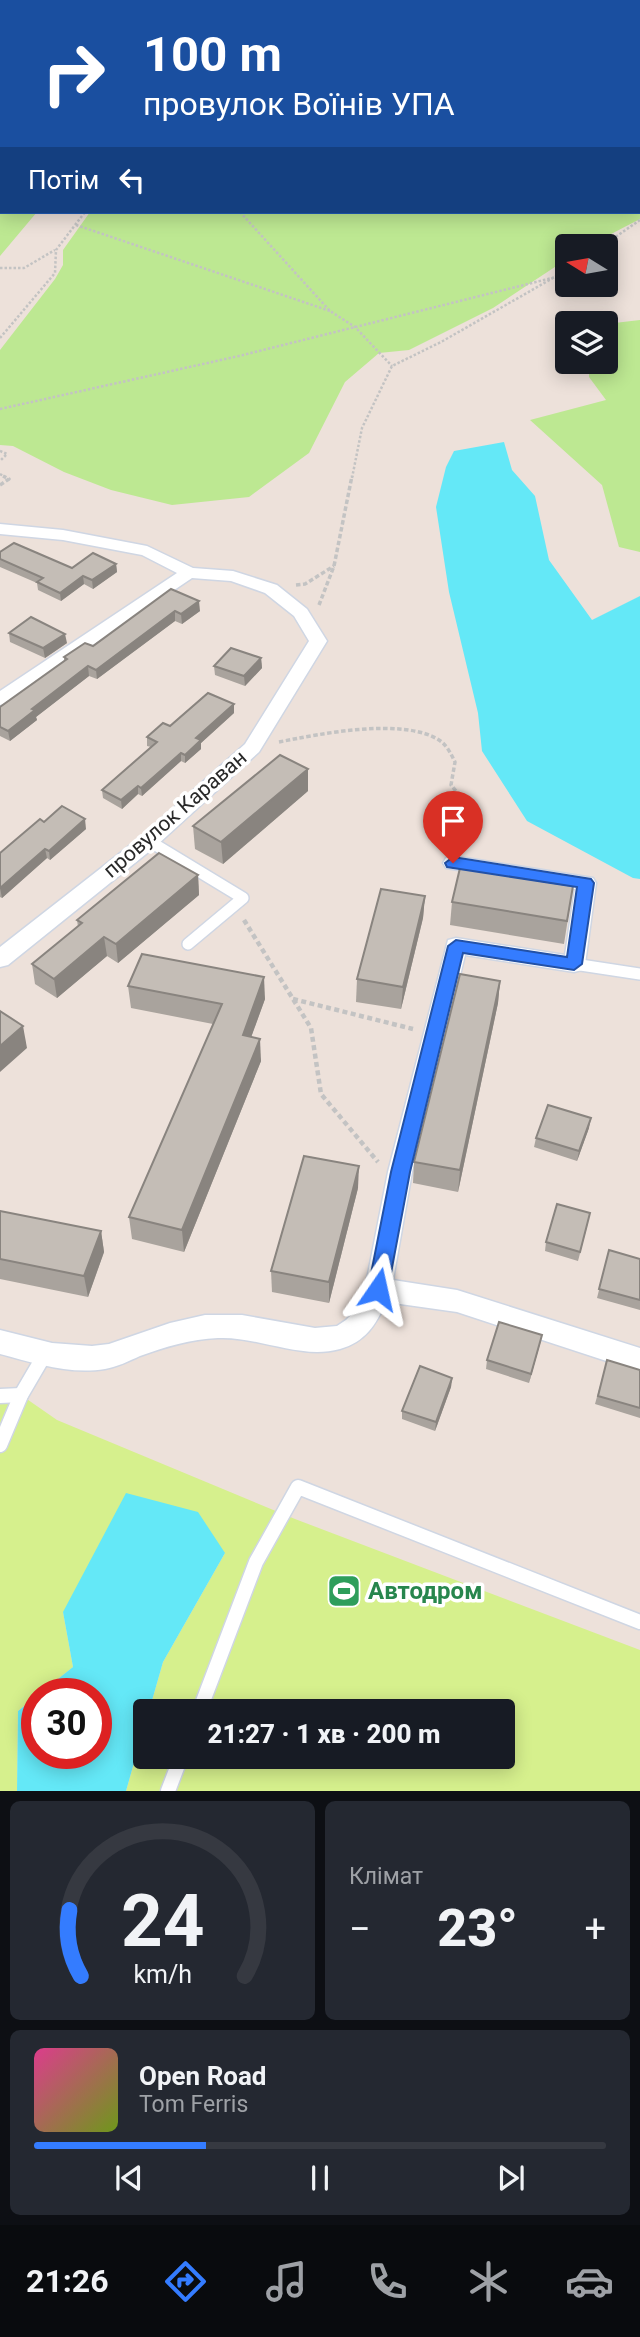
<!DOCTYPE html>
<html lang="uk">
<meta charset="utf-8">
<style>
:root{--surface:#171b24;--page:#242831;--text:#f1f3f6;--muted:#9ea1a6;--line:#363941;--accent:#347cff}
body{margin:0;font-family:Roboto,sans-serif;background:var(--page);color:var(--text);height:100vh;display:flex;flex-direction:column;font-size:26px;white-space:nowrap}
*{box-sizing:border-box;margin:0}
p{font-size:23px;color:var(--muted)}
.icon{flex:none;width:38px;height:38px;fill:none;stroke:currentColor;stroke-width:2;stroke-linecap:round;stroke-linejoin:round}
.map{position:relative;height:1791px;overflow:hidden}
.panel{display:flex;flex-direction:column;gap:10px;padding:10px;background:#0d0f14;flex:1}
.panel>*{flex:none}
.guide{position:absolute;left:0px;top:0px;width:640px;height:214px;box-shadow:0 4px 18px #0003;background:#1a4fa0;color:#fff;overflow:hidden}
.needle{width:46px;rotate:281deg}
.tools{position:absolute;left:555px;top:234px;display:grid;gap:14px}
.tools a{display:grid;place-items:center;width:63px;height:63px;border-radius:7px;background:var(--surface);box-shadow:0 4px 18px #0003;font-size:35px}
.speed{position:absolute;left:21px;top:1678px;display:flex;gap:14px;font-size:35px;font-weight:700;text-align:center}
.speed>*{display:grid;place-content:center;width:91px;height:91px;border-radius:50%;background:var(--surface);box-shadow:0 4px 18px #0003;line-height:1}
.speed .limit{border:10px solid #d22;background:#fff;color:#111}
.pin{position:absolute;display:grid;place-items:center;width:60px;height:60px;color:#fff;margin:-72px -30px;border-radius:50% 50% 50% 0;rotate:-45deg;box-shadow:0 0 7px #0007}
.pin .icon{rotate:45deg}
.me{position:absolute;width:77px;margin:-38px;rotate:11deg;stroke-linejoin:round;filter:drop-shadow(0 0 5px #0008)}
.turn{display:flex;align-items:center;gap:24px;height:147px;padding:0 28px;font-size:32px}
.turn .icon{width:91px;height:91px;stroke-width:2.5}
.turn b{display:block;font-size:49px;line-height:60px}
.then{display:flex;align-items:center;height:66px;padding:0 28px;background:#0003;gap:14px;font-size:26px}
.big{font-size:52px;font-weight:800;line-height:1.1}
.panel .widget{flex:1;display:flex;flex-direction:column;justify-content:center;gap:10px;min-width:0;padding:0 24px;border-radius:10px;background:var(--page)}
.panel .dial{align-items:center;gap:0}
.dial svg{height:182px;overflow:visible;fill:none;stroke:var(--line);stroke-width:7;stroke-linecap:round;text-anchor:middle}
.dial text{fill:var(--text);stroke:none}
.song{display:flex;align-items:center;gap:21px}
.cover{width:84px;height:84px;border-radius:10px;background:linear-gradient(135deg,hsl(330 70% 55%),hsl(80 70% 35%))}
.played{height:7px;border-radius:4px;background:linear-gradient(90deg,var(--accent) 30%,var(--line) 30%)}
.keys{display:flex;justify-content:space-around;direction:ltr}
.heat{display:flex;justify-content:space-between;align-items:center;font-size:38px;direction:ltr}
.panel .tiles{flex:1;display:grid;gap:10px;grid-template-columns:1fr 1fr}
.widget:last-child{grid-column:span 2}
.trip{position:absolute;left:133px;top:1699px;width:382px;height:70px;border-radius:7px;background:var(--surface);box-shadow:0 4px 18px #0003;font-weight:800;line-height:70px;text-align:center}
.tab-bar{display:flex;height:112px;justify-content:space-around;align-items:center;background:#090b0e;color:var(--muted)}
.tab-bar .icon{width:49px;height:49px}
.tab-bar .current{color:var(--accent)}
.tab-bar b{font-size:32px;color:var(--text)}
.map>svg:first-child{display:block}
.green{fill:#bde892}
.pitch{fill:#d6f08d}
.water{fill:#64e8f7}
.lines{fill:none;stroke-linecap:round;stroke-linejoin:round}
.lane-far1-casing{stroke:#cfd6e3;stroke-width:14}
.lane-casing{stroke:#cfd6e3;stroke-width:17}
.street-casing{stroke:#cfd6e3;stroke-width:3}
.path-far2{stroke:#c3c3c3;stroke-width:2.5;stroke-dasharray:2.5 2;stroke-linecap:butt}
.path-far1{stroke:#c3c3c3;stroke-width:3.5;stroke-dasharray:4.5 2.5;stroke-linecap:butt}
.path{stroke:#c3c3c3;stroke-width:4.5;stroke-dasharray:5 3.5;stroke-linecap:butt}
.lane-far1{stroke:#fff;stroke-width:11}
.lane{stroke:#fff;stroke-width:14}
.street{fill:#fff;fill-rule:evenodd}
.wall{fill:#a9a39d}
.shaded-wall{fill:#89847f}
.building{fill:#c4bdb6;stroke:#89847f;stroke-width:2}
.route{fill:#347cff;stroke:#2251a6;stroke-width:2}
.labels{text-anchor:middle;stroke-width:7;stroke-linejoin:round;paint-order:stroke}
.street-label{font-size:21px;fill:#292929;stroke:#fff}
.near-leisure-label{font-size:24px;font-weight:bold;fill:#27864d;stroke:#fff;text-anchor:start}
</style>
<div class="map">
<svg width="640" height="1791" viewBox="0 0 640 1791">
<rect width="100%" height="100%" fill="#ede1da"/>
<g class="green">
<path d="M0 0H231L2 2V212H37L0 256Z"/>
<path d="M268 0H640V219L586 247H567V259L493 308 409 350 379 353 345 382 309 453 249 497 172 505 111 490 64 472 13 446 0 445V350L55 279 63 265V250L90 212H639V2H262Z"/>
<path d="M640 320V552L619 547 602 485 530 420 606 400 589 377V362H606V324Z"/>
</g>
<path class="pitch" d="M0 1388 21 1395 57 1420 295 1519 640 1650V1791H126L145 1724V1757H502V1712L149 1711 163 1662 225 1553 63 1612 73 1667 18 1711 17 1791H0Z"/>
<g class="water">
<path d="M504 442 512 470 535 496 549 560 592 620 640 596V879L633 878 527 821 482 751 478 713 449 592 436 507 446 467 454 451Z"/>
<path d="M126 1493 198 1512 225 1553 163 1662 149 1711 145 1712V1724L126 1791H17L18 1711 37 1696V1754H96V1694H39L73 1667 63 1612Z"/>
</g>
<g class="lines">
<defs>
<g id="lane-far1">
<path d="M149 841 243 898 188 944"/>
<path d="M574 964 640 974"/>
</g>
<g id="lane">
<path d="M0 1396 21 1395"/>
<path d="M0 1445 21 1395 45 1354"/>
<path d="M199 1712 256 1562 298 1487 640 1622"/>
<path d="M168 1791 181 1757"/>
</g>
<g id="street">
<path d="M0 0H30L31 2 0 4Z"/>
<path d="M0 524 63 530 147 546 193 568 233 571 277 585 307 609 327 641 259 752 156 846 8 965 0 967V947L142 836 245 744 309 641 294 616 265 593 231 581 192 578 7 703 0 705V691L177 573 142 555 63 540 0 534Z"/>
<path d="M453 856 593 878 596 883 585 964 582 970 574 972 465 955 412 1172 393 1280 457 1290 640 1348V1372L457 1312 386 1302C376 1325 365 1342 340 1349 300 1360 258 1336 218 1338 191 1339 165 1347 140 1356 129 1361 117 1367 105 1369 70 1375 34 1363 0 1354V1330L52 1343 92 1346 109 1344 170 1323 205 1315H242L315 1328 337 1326 346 1320 356 1310 365 1289 388 1172 448 940 456 938 565 955 575 889 446 868 443 863 446 858Z"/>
</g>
</defs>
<use href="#lane-far1" class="lane-far1-casing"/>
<use href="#lane" class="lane-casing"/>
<use href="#street" class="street-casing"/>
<g class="path-far2">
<path d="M254 2 256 0"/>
<path d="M240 212 330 311 355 327 392 366"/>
<path d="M76 225 330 311"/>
<path d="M601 247 640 220"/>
<path d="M0 268H24L55 250"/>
<path d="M0 338 55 273 56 250 85 212"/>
<path d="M0 409 239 356 556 277"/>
<path d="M0 451 7 454 0 461"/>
<path d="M0 474 7 478"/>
<path d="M352 478 362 428 392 366 441 342 567 270"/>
</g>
<g class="path-far1">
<path d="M0 485 9 479 3 476"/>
<path d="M296 585 305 584 334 566"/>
<path d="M319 605 334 566 352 476"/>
<path d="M279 742C319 734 403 717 439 740 447 745 451 754 455 762L451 785 464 801 461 816"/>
</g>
<g class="path">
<path d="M456 845 462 814"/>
<path d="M244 920 311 1028 321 1094 378 1162"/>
<path d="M293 999 413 1029"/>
</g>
<use href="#lane-far1" class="lane-far1"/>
<use href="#lane" class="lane"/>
<use href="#street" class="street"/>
</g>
<g class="wall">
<path d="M0 552 72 568 116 564 117 572 93 589 84 584 61 601 38 590 37 583 0 567Z"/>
<path d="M171 589 200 611 182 624 175 621 97 679 89 676 36 717 37 720 10 741 0 736V707L64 661V657L93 646Z"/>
<path d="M9 633 67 643 45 658 10 642Z"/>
<path d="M261 658 262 668 245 686 215 675 214 666Z"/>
<path d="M234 713 201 743V749L185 763 181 761 142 796 138 794 122 809 103 798 102 790 151 747 147 746V737L170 726Z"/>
<path d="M308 791 223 864 195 849 193 826Z"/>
<path d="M44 822 86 829 50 860 47 858 2 898 0 897V853Z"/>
<path d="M198 875 199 895 118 963 107 956 57 998 35 984 32 964 78 927 77 920Z"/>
<path d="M573 886 564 944 450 925 452 902Z"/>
<path d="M425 896 423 918 401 1009 356 1002 357 979Z"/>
<path d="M500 981 498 1003 458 1192 413 1183 414 1162Z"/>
<path d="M128 986 265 999 251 1037 261 1061 184 1252 132 1239 129 1217 213 1024 131 1008Z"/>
<path d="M589 1128 577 1161 534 1147 536 1138Z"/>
<path d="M358 1188 329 1303 272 1292 271 1271Z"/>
<path d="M0 1211 101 1231 104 1252 88 1297 0 1279Z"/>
<path d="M588 1223 578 1261 545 1251 546 1242Z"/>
<path d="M609 1250 640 1259V1310L597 1298Z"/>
<path d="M542 1335 529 1383 486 1369 487 1360Z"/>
<path d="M607 1360 640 1370V1418L595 1404Z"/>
<path d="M452 1378 451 1387 435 1431 402 1419V1411Z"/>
</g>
<g class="shaded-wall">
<path d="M116 564 117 572 93 589 92 580Z"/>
<path d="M83 576 84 584 61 601 60 593Z"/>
<path d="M199 601 200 611 182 624 181 614Z"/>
<path d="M175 611V621L97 679 96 670Z"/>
<path d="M65 634 67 643 45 658 43 648Z"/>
<path d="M261 658 262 668 245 686 244 676Z"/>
<path d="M88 666 89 676 36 717 37 720 10 741 8 731 32 709Z"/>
<path d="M234 704V713L201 743V749L185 763V755L196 738Z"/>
<path d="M181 753V761L142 796 141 788Z"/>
<path d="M308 769V791L223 864 221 842Z"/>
<path d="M138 786V794L122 809 121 800Z"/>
<path d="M85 819 86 829 50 860 49 851Z"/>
<path d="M45 849 47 858 2 898 0 888Z"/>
<path d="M198 875 199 895 118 963 116 944Z"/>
<path d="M425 896 423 918 401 1009 403 987Z"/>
<path d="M104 937 107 956 57 998 54 979Z"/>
<path d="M264 977 265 999 244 1057 243 1035Z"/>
<path d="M500 981 498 1003 458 1192 460 1170Z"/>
<path d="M23 1026 27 1048 0 1072V1046Z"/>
<path d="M260 1039 261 1061 184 1252 182 1230Z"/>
<path d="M591 1118 589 1128 577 1161 579 1151Z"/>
<path d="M359 1166 358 1188 329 1303V1282Z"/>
<path d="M101 1231 104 1252 88 1297 84 1276Z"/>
<path d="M542 1335 540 1344 529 1383 531 1374Z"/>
<path d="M452 1378 451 1387 435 1431 436 1422Z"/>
</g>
<g class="building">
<path d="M14 543 72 568 93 553 116 564 92 580 83 576 60 593 37 582 43 578 0 559V552Z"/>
<path d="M171 589 199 601 181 614 175 611 96 670 88 666 32 709 35 710 8 731 0 727V707L67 659 64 657 85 643 93 646Z"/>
<path d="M31 617 65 634 43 648 9 633Z"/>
<path d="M231 648 261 658 244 676 214 666Z"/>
<path d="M208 693 234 704 196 738 201 740 185 755 181 753 141 788 138 786 121 800 102 790 157 742 147 737 163 723 170 726Z"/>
<path d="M280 755 308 769 221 842 193 826Z"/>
<path d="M62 806 85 819 49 851 45 849 0 888V853L40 819 44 822Z"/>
<path d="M159 853 198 875 116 944 104 937 54 979 32 964 82 923 77 920Z"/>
<path d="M460 868 573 886 567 921 452 902Z"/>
<path d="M381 889 425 896 403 987 357 979Z"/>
<path d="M142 954 264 977 243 1035 260 1039 182 1230 129 1217 222 1004 128 986Z"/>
<path d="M460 974 500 981 460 1170 414 1162Z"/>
<path d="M0 1011 23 1026 0 1046Z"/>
<path d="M548 1105 591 1118 579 1151 536 1138Z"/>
<path d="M304 1156 359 1166 329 1282 271 1271Z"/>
<path d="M557 1204 590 1213 580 1252 546 1242Z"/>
<path d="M0 1211 101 1231 84 1276 0 1259Z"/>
<path d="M609 1250 640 1259V1300L599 1289Z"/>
<path d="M499 1322 542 1335 531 1374 487 1360Z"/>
<path d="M607 1360 640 1370V1408L598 1396Z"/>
<path d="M420 1366 452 1378 436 1422 402 1411Z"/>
</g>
<path class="route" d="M453 857 591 879 594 883 582 964 574 970 463 953 410 1172 388 1289 385 1295 378 1297 371 1295 368 1289 391 1172 448 946 456 940 567 957 577 887 447 867 445 863Z"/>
<defs>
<symbol id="stadium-square" viewBox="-11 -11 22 22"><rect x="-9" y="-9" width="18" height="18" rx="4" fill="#2e9e5b" stroke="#fff"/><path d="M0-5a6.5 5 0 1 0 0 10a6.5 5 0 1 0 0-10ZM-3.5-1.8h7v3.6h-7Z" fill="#fff"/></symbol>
</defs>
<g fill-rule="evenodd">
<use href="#stadium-square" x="325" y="1572" width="38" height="38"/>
</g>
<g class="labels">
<g class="street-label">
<text transform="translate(175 814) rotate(-41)" y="7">провулок Караван</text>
</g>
<g class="near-leisure-label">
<text x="368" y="1599">Автодром</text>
</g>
</g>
</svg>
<div class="tools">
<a><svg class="needle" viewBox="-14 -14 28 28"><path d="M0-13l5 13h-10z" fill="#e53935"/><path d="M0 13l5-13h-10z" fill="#9ea1a6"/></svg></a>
<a><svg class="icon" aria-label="layers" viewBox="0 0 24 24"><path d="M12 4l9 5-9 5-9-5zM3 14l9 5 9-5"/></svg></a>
</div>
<div class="speed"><div class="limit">30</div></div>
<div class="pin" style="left:453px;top:863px;background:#d93025"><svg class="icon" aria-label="arrive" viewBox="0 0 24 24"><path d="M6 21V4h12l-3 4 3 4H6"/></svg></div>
<svg class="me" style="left:378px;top:1289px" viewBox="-20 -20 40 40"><path d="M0-17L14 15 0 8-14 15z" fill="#347cff" stroke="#fff" stroke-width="4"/></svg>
<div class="trip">21:27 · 1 хв · 200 m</div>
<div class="guide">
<div class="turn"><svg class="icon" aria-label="right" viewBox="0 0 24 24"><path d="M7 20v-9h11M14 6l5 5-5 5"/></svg><div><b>100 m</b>провулок Воїнів УПА</div></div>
<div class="then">Потім<svg class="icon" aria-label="left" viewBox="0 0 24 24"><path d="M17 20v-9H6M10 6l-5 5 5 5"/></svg></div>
</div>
</div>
<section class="panel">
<div class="tiles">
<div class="widget dial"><svg viewBox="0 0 100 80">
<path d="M14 69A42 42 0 1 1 86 69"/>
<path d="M14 69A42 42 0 0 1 9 40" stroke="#347cff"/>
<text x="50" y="56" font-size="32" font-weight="700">24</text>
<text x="50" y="72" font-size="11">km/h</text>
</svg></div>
<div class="widget"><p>Клімат</p>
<div class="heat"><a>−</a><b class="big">23°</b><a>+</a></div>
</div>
<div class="widget">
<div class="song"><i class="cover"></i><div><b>Open Road</b><p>Tom Ferris</p></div></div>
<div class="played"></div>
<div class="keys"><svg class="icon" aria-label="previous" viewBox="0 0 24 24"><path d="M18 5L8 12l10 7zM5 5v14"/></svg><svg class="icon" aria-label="pause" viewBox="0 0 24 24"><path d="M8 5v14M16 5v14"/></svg><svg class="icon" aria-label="next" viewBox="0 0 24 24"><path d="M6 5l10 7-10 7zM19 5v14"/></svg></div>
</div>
</div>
</section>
<nav class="tab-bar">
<b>21:26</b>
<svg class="icon current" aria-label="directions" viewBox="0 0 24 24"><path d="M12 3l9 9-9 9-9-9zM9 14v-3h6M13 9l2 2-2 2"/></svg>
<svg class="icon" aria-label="music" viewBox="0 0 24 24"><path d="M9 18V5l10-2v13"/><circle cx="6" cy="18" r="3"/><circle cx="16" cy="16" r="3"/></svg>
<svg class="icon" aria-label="phone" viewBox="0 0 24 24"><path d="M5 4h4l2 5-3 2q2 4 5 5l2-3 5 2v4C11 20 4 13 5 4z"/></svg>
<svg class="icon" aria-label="climate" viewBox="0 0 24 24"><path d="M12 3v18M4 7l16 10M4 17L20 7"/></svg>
<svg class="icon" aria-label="car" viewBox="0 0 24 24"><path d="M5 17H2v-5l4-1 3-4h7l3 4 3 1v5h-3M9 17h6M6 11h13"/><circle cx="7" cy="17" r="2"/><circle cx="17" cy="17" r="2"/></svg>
</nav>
